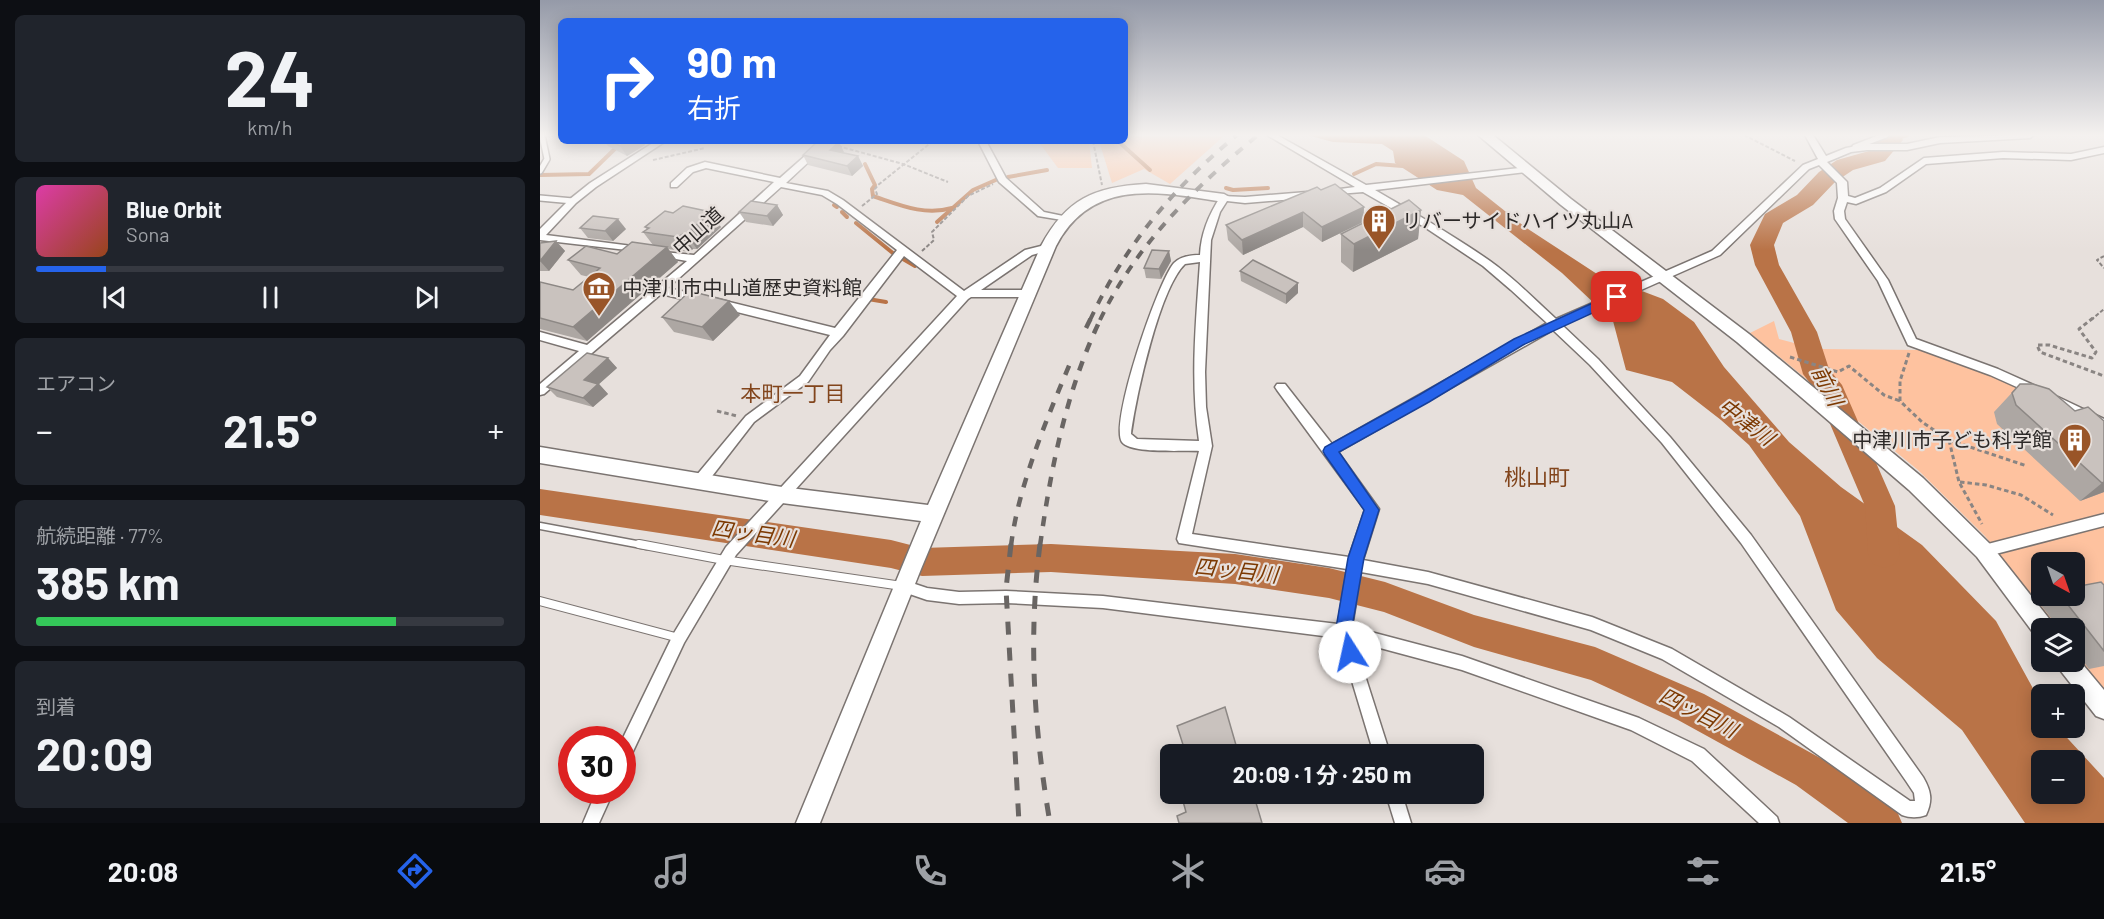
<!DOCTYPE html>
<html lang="ja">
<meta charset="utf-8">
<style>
:root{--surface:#171b24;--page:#20242c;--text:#f1f3f6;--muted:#9ea1a6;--line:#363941;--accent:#2563eb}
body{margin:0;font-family:Barlow,"Noto Sans JP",sans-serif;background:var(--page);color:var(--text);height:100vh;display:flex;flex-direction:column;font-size:22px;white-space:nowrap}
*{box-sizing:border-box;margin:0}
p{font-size:20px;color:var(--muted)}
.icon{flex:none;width:33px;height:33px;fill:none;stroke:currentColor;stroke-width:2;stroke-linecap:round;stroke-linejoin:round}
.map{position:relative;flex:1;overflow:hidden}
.sheet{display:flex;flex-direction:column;gap:15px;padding:15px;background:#0d0f14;width:540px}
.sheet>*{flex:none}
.hud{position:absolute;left:18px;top:18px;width:570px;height:126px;border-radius:9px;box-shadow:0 3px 15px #0003;background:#2563eb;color:#fff;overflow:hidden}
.needle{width:39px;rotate:140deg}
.fabs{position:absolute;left:1491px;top:552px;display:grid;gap:12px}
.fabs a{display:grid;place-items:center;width:54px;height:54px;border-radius:9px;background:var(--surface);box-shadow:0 3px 15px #0003;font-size:30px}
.speed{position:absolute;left:18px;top:726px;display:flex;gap:12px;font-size:30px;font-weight:700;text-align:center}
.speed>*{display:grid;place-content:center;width:78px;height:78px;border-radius:50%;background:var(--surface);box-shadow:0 3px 15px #0003;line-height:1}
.speed .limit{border:9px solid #d22;background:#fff;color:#111}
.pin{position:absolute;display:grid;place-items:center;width:51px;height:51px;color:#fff;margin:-26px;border-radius:12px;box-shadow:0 3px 9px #0006}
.me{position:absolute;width:66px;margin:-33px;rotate:350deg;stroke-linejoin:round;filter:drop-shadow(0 0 4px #0008)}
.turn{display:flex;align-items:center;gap:21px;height:126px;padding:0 30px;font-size:27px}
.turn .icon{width:78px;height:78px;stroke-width:2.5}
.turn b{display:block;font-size:42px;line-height:51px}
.big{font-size:45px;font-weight:700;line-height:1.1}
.sheet .widget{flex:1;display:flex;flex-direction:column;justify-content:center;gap:9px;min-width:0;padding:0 21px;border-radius:9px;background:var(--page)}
.sheet .dial{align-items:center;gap:0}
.dial b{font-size:78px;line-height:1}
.song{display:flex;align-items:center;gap:18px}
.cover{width:72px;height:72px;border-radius:9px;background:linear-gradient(135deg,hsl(320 70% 55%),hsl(20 70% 35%))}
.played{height:6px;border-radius:3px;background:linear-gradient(90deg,var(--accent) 15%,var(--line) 15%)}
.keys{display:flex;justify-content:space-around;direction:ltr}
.heat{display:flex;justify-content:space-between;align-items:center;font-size:33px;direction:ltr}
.charge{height:9px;border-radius:4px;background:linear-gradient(90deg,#34c759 77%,var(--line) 0)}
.trip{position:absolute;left:620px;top:744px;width:324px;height:60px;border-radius:9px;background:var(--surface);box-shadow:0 3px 15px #0003;font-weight:700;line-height:60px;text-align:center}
.menu{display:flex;height:96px;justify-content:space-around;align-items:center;background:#090b0e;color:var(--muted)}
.menu .icon{width:42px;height:42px}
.menu .active{color:var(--accent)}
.menu b{font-size:27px;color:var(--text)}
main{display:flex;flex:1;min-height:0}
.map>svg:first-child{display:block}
.green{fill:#fec29f;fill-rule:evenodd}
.water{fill:#b97347;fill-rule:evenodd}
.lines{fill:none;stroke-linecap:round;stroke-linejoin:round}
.stream{stroke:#b97347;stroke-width:4}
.river{fill:#b97347;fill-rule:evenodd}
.lane-far2-casing{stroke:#7b7471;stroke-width:8}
.lane-far1-casing{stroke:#7b7471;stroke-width:9}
.lane-casing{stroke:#7b7471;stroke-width:10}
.street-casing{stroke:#7b7471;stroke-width:3}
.secondary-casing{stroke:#7b7471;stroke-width:3}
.path-far1{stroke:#8a8583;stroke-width:2;stroke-dasharray:4 2;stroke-linecap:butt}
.path{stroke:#8a8583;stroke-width:3;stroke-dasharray:4.5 3;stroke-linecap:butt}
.lane-far2{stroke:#fff;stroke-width:5}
.lane-far1{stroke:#fff;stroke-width:6}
.lane{stroke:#fff;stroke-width:8}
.street{fill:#fff;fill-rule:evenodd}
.secondary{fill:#fff;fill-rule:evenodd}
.rail-far2{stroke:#696563;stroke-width:4;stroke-dasharray:9 9;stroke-linecap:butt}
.rail-far1{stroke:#696563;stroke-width:4.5;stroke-dasharray:10 10;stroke-linecap:butt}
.rail{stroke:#696563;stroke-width:5;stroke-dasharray:13 13;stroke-linecap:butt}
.wall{fill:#ada7a3}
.shaded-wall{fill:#8d8885}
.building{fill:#c9c2be;stroke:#8d8885;stroke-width:1.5}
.route{fill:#2563eb;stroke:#184099;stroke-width:1.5}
.labels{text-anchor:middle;stroke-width:4.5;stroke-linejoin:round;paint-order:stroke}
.poi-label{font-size:20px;fill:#2c2928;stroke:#e7e0dc;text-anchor:start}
.street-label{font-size:20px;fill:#2c2928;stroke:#e7e0dc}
.water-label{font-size:21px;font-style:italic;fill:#7c3902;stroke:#e7e0dc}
.neighbourhood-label{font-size:21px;fill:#82451c;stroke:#e7e0dc}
.quarter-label{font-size:22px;fill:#82451c;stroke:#e7e0dc}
</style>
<main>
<section class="sheet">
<div class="widget dial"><b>24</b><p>km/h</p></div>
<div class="widget">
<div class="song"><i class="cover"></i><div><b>Blue Orbit</b><p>Sona</p></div></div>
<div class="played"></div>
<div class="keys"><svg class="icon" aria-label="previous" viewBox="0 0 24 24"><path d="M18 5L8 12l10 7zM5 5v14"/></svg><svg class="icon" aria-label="pause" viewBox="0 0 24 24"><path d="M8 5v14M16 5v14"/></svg><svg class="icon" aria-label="next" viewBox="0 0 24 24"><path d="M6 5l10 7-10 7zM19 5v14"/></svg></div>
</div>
<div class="widget"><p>エアコン</p>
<div class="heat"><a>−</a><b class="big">21.5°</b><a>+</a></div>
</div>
<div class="widget"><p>航続距離 · 77%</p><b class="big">385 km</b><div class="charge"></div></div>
<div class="widget"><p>到着</p><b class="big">20:09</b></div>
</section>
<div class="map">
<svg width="1564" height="823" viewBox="0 0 1564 823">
<rect width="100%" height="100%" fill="#e7e0dc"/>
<g class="green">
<path d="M585 135H685L630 184 604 169 572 183 559 141H585Z"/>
<path d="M498 141H549L552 168H518Z"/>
<path d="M1234 321 1239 339 1277 349 1380 350 1451 376 1564 427V693L1535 654 1534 628H1515L1445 536 1378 470 1210 333ZM1502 562H1534V596H1502Z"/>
</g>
<path class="water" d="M767 135H884L924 161 936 188 985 227 1057 274 1123 299 1154 322 1184 367 1249 442 1301 487 1382 545 1456 621 1501 703 1502 728H1518L1564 778V823H1485L1422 730 1337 658 1296 610 1260 516 1209 445 1181 420 1132 382 1086 370 1073 321 1022 273 923 195 897 190 855 163 853 151 842 144 793 142ZM1502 760H1534V794H1502Z"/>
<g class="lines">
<g class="stream">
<path d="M1349 135 1352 140 1367 135"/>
<path d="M579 142 610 170"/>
<path d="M325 164 335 185 332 189 333 196C360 205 384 216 412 208"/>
<path d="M814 174 836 164 863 166"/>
<path d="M0 175 49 174 83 141"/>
<path d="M468 177 507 170"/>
<path d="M686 188 693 190 728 188"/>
<path d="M294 205 297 207"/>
<path d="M302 212 307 217"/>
<path d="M397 222 433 190 458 179"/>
<path d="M316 223 354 254"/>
<path d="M363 259 375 266"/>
<path d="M328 299 346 302"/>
</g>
<g class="river">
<path d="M1344 135H1360L1363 140 1345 161 1313 170 1295 182 1273 205 1243 223 1234 245 1239 265 1277 332 1289 369 1302 385 1355 506 1360 554 1355 564 1344 568 1333 564 1328 554 1325 506 1276 391 1263 374 1251 332 1215 265 1210 245 1225 214 1257 195 1279 172 1297 160 1329 151Z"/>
<path d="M0 489 351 540 382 548 511 544 695 554 789 568 845 582 934 615 1055 647 1164 694 1282 759 1356 809 1362 823H1308L1256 785 1138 720 1051 680 934 647 844 612 789 598 695 584 511 572 382 576 351 568 0 515Z"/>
</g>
<defs>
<g id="lane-far2">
<path d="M1315 147 1346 135"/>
<path d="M0 171 7 159 2 135"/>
<path d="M0 198 33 201"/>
</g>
<path id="lane-far1" d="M0 526 107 546"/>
<g id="lane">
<path d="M99 544 184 560 362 586"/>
<path d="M0 601 139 638"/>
</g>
<g id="street">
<path d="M727 135H737L826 185 989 167 991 169 986 172 835 190C874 213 913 235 950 261 974 278 994 299 1016 319L1172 251 1263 165 1278 159 1265 135H1273L1286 156 1306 148 1327 144H1367L1400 137 1494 135 1490 138 1400 143 1367 150H1327L1311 152 1287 162 1307 182 1308 196 1315 198 1340 188 1384 158 1463 152 1531 154 1564 147V153L1531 160 1463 158 1386 164 1346 192 1316 204 1307 202 1304 211 1305 219 1348 280 1376 339 1458 369 1498 387 1500 390 1498 393H1490L1450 375 1368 345 1338 281 1295 219 1294 211 1298 198 1297 183 1279 165 1269 169 1180 255 1022 325 1058 359 1130 437 1211 535 1383 777C1391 791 1393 800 1386 815 1378 818 1370 818 1362 815L1239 727 1122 659 1051 630 888 584 821 572 812 627 922 656 1099 718 1164 749 1237 817 1239 823H1219L1152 761 1091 730 922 670 814 641 850 754H834L799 638 563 608 466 603 419 604 387 600 358 590 356 586 358 582 363 580 387 588 419 592 466 591 563 596 798 624 807 569 639 543 637 539 659 451C643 450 591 454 582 442 569 424 618 281 634 263 641 256 651 255 660 255 661 233 669 214 681 196L705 197 767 192 772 195 767 198 705 203 687 201 680 212 671 240 665 372 666 407 672 446 652 534 809 557 825 510 737 390 735 387 737 384H745L792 444 1007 323 971 290 943 266 886 228 823 192 785 195V191L815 187ZM660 262C656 322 650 381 659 441L597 439 591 434C596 397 619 289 645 264ZM1013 330 1050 365 1122 443 1201 543 1366 781 1374 793 1375 801H1370L1249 717 1132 649 1052 617 888 572 823 560 839 509 798 452Z"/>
<path d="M116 141H126L56 187 36 203 6 235 100 247 104 248V252L0 240V229L30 199 50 183Z"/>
<path d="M282 141H291L246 183 288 191 303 200 424 291 485 250 509 244 514 247 513 249 492 255 441 290H490L495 294 494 297H431L428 299 196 555 144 643 88 762 82 764V740L134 633 186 547 417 296 364 256 303 336 290 350 268 382 214 422 166 484 161 485 156 484 155 480 156 476 206 416 260 376 290 335 173 306 172 303 173 300 177 299 295 328 357 250 297 204 282 195 241 187 128 288 164 296 165 299 164 302 160 303 121 294 4 394 0 395V384L39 351 0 340V332L47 345 147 261 113 255V251L154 255 234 182 166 168 153 172 137 187H131V183L147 168 165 162 240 178Z"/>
<path d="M438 141H446L466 178 504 212 528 217V221L498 216 459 182Z"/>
<path d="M1518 397 1564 419V429L1514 405 1512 402 1514 399Z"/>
<path d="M1564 514V526L1444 557 1439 555 1437 551 1439 547 1444 545Z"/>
<path d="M57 790H74L59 823H43Z"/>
<path d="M846 794H862L871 823H855Z"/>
</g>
<g id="secondary">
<path d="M938 135H953L1031 199 1209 334 1383 478 1451 545 1511 621 1514 628H1502V638L1495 635 1437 557 1369 490 1197 342 1021 205Z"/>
<path d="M606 184 684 194 691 198 684 202C620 192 552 177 516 246L381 569 280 823H256L381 521 242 503 0 463V447L242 487 388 505 501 246C526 199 554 187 606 184Z"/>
<path d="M1534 654 1564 690V719L1556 716 1520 670 1517 662H1534Z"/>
</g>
</defs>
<use href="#lane-far2" class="lane-far2-casing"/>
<use href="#lane-far1" class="lane-far1-casing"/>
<use href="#lane" class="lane-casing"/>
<use href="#street" class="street-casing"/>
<use href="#secondary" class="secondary-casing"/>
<g class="path-far1">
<path d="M1204 135 1255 161"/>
<path d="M553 141 562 185"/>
<path d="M298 146 363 164 408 182"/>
<path d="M113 160 165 148"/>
<path d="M322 206 337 194 335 189 338 185 393 141"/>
<path d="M382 251 394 240 392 232 428 196 453 184"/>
<path d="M1564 256 1557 260 1564 268"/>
<path d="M1551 320 1564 309"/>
</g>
<g class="path">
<path d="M1553 318 1539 329 1556 352 1552 358 1509 345H1497L1500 352 1564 376"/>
<path d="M1369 353 1360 381V401L1382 422 1409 440 1419 482 1442 524"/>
<path d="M1250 357 1298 372 1309 366 1344 395 1360 401"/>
<path d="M177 411 197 416"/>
<path d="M1409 440 1487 466"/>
<path d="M1420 482 1446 485 1481 495 1513 515"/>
</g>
<use href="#lane-far2" class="lane-far2"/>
<use href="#lane-far1" class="lane-far1"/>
<use href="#lane" class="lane"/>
<use href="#street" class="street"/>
<use href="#secondary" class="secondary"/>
<g class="rail-far2">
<path d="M550 320C585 245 634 187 697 135"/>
<path d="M560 320C596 245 655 187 718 135"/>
</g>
<g class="rail-far1">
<path d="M546 328 551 318"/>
<path d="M471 546C478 486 508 416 531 361"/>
<path d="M500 546C511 467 526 391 561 318"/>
</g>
<g class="rail">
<path d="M471 544 466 589 479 823"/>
<path d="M500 544C488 639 494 729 510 823"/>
</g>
</g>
<g class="wall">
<path d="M64 141H102L105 145 87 156 68 146Z"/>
<path d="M304 152 303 153 318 156 323 166 312 176 268 165 263 155Z"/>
<path d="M781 190 824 207 823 222 782 242 763 227 703 255 688 240 686 225Z"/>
<path d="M237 205 243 215 233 226 206 222 199 212Z"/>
<path d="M881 210 878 239 813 272 801 262V234Z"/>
<path d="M105 227H181L157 249H153L149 252 128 249 138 262 47 341 0 329V282L33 290 49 277 41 275 28 260 77 254 113 245 103 232 107 230Z"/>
<path d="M40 228 86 229 73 241 48 238Z"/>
<path d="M16 241 25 251 9 271H0V243Z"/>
<path d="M629 251 631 261 621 279 606 278 604 268Z"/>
<path d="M700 271 758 283V293L746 304 701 281Z"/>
<path d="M200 315 173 341 134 332 122 317Z"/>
<path d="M68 358 77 368 59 384 68 394 53 407 17 397 7 387Z"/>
<path d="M1480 384 1535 411 1564 421V492L1540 501 1457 424 1454 412Z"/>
<path d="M1564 585V666L1549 669 1534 649V628H1519L1499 603 1510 596H1534Z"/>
</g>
<g class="shaded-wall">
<path d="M88 141H102L105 145 87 156 80 146Z"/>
<path d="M299 142 304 152 295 160 290 150Z"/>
<path d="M318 156 323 166 312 176 307 166Z"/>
<path d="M237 205 243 215 233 226 227 216Z"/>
<path d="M824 207 823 222 782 242V227Z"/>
<path d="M881 210 878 239 813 272 814 244Z"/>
<path d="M171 212 181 227 157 249 146 234Z"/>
<path d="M763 212V227L703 255 702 240Z"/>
<path d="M78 219 86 229 73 241 65 231Z"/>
<path d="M143 234 153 249 149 252 138 237Z"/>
<path d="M16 241 25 251 9 271 0 261Z"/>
<path d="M127 247 138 262 47 341 33 327Z"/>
<path d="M629 251 631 261 621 279 619 269Z"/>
<path d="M758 283V293L746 304V294Z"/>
<path d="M189 301 200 315 173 341 162 327Z"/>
<path d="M68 358 77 368 59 384 68 394 53 407 43 398 44 380Z"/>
<path d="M1564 482V492L1540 501 1562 483Z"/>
</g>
<g class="building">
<path d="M70 141H88L80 146Z"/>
<path d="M278 141H294L299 142 290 150 318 156 307 166 263 155Z"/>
<path d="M795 184 824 207 782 227 763 212 702 240 686 225 777 187 781 190Z"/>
<path d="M869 200 881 210 814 244 801 234Z"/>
<path d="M211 201 237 205 227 216 199 212Z"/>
<path d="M143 206 171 212 146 234H143L138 237 103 232 109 228 105 227 125 211 133 213Z"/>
<path d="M53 216 78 219 65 231 40 228Z"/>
<path d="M16 241 0 261V243Z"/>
<path d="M92 242 127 247 33 327 0 318V282L33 290 60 268 28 260 46 246 77 254Z"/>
<path d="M612 250 629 251 619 269 604 268Z"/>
<path d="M713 260 758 283 746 294 700 271Z"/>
<path d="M150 291 189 301 162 327 122 317Z"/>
<path d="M47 353 68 358 44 380 58 384 43 398 7 387Z"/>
<path d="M1480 384H1493L1509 389 1535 411 1548 407 1564 421V482L1562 483 1476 405 1472 393Z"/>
<path d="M1561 582 1564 585V651L1521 596H1534V587Z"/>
<path d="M685 707 698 752 694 753 695 754H646L637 726Z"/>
<path d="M641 794H706L708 799 714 796 722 823H639L637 816 646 812Z"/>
</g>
<linearGradient id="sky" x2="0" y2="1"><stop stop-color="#959aa8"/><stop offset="0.54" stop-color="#f4f1ef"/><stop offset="1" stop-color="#f4f1ef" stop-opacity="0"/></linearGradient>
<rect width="1564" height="250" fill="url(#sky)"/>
<path class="route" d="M1077 292 1083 297 1081 300 983 345 889 402 799 452 839 510 824 558 813 622 812 632 819 652 816 658 810 660 804 658 796 632 797 622 808 558 824 510 785 455 783 451 785 447 879 395 974 339Z"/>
<defs>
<symbol id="building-pin" viewBox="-11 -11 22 30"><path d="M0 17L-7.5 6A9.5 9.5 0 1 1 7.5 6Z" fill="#995528" stroke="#e7e0dc"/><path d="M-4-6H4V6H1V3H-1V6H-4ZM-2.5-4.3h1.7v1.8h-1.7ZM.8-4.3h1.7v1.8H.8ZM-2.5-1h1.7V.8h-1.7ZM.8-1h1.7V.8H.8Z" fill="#fff"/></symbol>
<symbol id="museum-pin" viewBox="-11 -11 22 30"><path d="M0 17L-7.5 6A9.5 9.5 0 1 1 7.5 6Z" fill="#995528" stroke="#e7e0dc"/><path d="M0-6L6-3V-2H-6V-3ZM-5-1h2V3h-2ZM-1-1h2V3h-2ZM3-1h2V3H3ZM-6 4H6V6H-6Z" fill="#fff"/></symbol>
</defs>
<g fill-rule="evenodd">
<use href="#building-pin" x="820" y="202" width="38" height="52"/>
<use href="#museum-pin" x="40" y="269" width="38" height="52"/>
<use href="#building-pin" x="1516" y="421" width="38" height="52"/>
</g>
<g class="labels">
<g class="poi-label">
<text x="862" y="228">リバーサイドハイツ丸山A</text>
<text x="82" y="295">中津川市中山道歴史資料館</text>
<text x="1512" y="447" text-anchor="end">中津川市子ども科学館</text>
</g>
<g class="street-label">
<text transform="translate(158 231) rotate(-42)" y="7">中山道</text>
</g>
<g class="water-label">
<text transform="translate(1287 386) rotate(63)" y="7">前川</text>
<text transform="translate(1206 422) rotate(37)" y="7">中津川</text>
<text transform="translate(213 534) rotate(8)" y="7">四ッ目川</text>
<text transform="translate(696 571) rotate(6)" y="7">四ッ目川</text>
<text transform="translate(1158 713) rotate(27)" y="7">四ッ目川</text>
</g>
<g class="neighbourhood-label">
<text x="253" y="401">本町一丁目</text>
</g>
<g class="quarter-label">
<text x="997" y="485">桃山町</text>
</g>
</g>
</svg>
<div class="fabs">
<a><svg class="needle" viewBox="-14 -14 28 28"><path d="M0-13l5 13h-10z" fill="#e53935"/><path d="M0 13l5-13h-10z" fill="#9ea1a6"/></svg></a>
<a><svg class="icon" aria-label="layers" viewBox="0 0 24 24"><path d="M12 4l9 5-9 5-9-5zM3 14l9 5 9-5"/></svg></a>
<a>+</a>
<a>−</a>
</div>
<div class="speed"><div class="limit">30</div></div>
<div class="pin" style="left:1077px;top:297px;background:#d93025"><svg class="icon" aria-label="arrive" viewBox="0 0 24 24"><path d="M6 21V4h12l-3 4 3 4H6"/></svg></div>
<svg class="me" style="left:810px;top:652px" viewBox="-20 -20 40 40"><circle r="19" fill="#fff"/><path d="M0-13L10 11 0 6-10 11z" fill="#2563eb"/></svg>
<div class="trip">20:09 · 1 分 · 250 m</div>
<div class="hud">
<div class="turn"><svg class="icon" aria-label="right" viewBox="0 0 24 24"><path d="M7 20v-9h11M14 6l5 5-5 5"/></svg><div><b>90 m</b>右折</div></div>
</div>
</div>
</main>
<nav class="menu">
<b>20:08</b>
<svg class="icon active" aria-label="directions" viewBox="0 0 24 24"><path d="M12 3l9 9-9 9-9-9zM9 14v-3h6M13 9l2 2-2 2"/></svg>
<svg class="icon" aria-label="music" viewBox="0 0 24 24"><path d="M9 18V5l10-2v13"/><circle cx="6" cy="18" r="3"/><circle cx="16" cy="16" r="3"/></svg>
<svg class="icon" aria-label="phone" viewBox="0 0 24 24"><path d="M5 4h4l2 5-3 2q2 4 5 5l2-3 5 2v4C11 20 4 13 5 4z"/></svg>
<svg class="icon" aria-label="climate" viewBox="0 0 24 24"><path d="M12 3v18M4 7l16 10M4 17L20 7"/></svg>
<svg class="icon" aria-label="car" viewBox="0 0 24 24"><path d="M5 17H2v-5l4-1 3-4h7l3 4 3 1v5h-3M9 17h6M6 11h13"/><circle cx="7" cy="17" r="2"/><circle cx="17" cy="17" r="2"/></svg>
<svg class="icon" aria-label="filters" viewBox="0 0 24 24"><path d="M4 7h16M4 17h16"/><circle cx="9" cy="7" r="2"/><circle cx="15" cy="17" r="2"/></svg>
<b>21.5°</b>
</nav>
